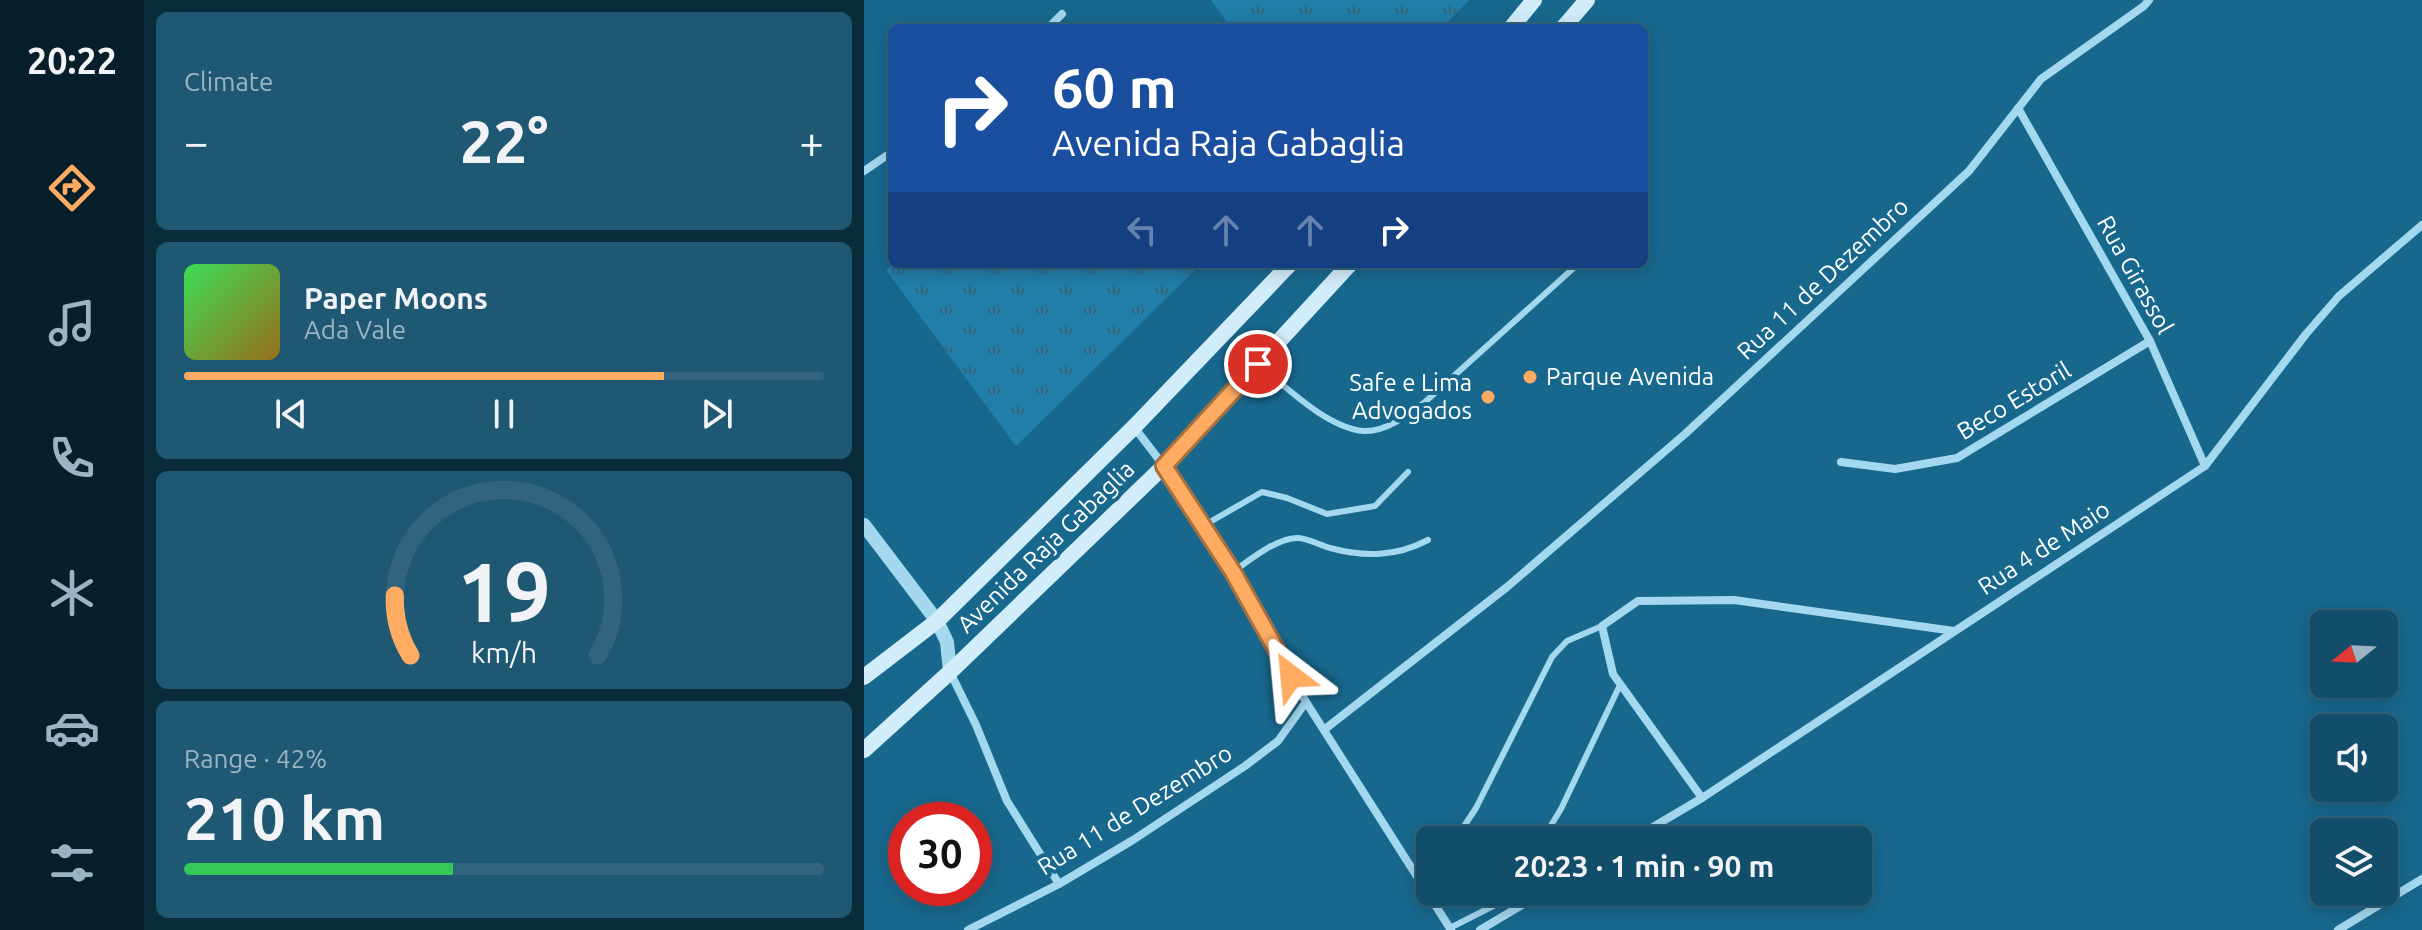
<!DOCTYPE html>
<meta charset="utf-8">
<style>
:root{--surface:#124e6a;--page:#1f5872;--text:#f1f3f6;--muted:#9cb4c1;--line:#31657e;--accent:#ffac62}
body{margin:0;font-family:Ubuntu,sans-serif;background:var(--page);color:var(--text);height:100vh;display:flex;flex-direction:column;font-size:30px;white-space:nowrap}
*{box-sizing:border-box;margin:0}
p{font-size:26px;color:var(--muted)}
.icon{flex:none;width:44px;height:44px;fill:none;stroke:currentColor;stroke-width:2;stroke-linecap:round;stroke-linejoin:round}
.map{position:relative;flex:1;overflow:hidden}
.details{display:flex;flex-direction:column;gap:12px;padding:12px;background:#0a2b3a;width:720px}
.details>*{flex:none}
.banner{position:absolute;left:24px;top:24px;width:760px;height:244px;border-radius:12px;box-shadow:0 4px 20px #0003,0 0 0 2px var(--line);background:#1a4fa0;color:#fff;overflow:hidden}
.needle{width:52px;rotate:252deg}
.fabs{position:absolute;left:1446px;top:610px;display:grid;gap:16px}
.fabs a{display:grid;place-items:center;width:88px;height:88px;border-radius:12px;background:var(--surface);box-shadow:0 4px 20px #0003,0 0 0 2px var(--line);font-size:40px}
.speed{position:absolute;left:24px;top:802px;display:flex;gap:16px;font-size:40px;font-weight:700;text-align:center}
.speed>*{display:grid;place-content:center;width:104px;height:104px;border-radius:50%;background:var(--surface);box-shadow:0 4px 20px #0003,0 0 0 2px var(--line);line-height:1}
.speed .limit{border:12px solid #d22;background:#fff;color:#111}
.pin{position:absolute;display:grid;place-items:center;width:68px;height:68px;color:#fff;margin:-34px;border:4px solid #fff;border-radius:50%;box-shadow:0 2px 8px #0007}
.me{position:absolute;width:88px;margin:-44px;rotate:331deg;stroke-linejoin:round;filter:drop-shadow(0 0 6px #0008)}
.turn{display:flex;align-items:center;gap:28px;height:168px;padding:0 32px;font-size:36px}
.turn .icon{width:104px;height:104px;stroke-width:2.5}
.turn b{display:block;font-size:56px;line-height:68px}
.lanes{display:flex;align-items:center;height:76px;padding:0 32px;background:#0003;justify-content:center;gap:40px;direction:ltr}
.lanes .off{opacity:.35}
.big{font-size:60px;font-weight:700;line-height:1.1}
.details .tile{flex:1;display:flex;flex-direction:column;justify-content:center;gap:12px;min-width:0;padding:0 28px;border-radius:12px;background:var(--page)}
.details .dial{align-items:center;gap:0}
.dial svg{height:208px;overflow:visible;fill:none;stroke:var(--line);stroke-width:7;stroke-linecap:round;text-anchor:middle}
.dial text{fill:var(--text);stroke:none}
.song{display:flex;align-items:center;gap:24px}
.cover{width:96px;height:96px;border-radius:12px;background:linear-gradient(135deg,hsl(130 70% 55%),hsl(40 70% 35%))}
.played{height:8px;border-radius:4px;background:linear-gradient(90deg,var(--accent) 75%,var(--line) 75%)}
.keys{display:flex;justify-content:space-around;direction:ltr}
.heat{display:flex;justify-content:space-between;align-items:center;font-size:44px;direction:ltr}
.charge{height:12px;border-radius:6px;background:linear-gradient(90deg,#34c759 42%,var(--line) 0)}
.trip{position:absolute;left:552px;top:826px;width:456px;height:80px;border-radius:12px;background:var(--surface);box-shadow:0 4px 20px #0003,0 0 0 2px var(--line);font-weight:700;line-height:80px;text-align:center}
main{display:flex;flex:1;min-height:0}
.dock{display:flex;flex-direction:column;width:144px;justify-content:space-around;align-items:center;background:#071f2a;color:var(--muted)}
.dock .icon{width:56px;height:56px}
.dock .on{color:var(--accent)}
.dock b{font-size:36px;color:var(--text)}
.map>svg:first-child{display:block}
.grass{fill:url(#grass-tufts)}
.lines{fill:none;stroke-linecap:round;stroke-linejoin:round}
.service{stroke:#a4d8ef;stroke-width:6}
.minor{stroke:#a4d8ef;stroke-width:8}
.tertiary{stroke:#a4d8ef;stroke-width:14}
.secondary{stroke:#d2edfa;stroke-width:16}
.route-casing{stroke:#a67040;stroke-width:20}
.route{stroke:#ffac62;stroke-width:14}
.poi-dot{fill:#ffac62;stroke:#18688e;stroke-width:3}
.labels{text-anchor:middle;stroke-width:8;stroke-linejoin:round;paint-order:stroke}
.street-label{font-size:24px;fill:#fff;stroke:#18688e}
.poi-label{font-size:24px;fill:#fff;stroke:#18688e;text-anchor:start}
</style>
<main>
<nav class="dock">
<b>20:22</b>
<svg class="icon on" aria-label="directions" viewBox="0 0 24 24"><path d="M12 3l9 9-9 9-9-9zM9 14v-3h6M13 9l2 2-2 2"/></svg>
<svg class="icon" aria-label="music" viewBox="0 0 24 24"><path d="M9 18V5l10-2v13"/><circle cx="6" cy="18" r="3"/><circle cx="16" cy="16" r="3"/></svg>
<svg class="icon" aria-label="phone" viewBox="0 0 24 24"><path d="M5 4h4l2 5-3 2q2 4 5 5l2-3 5 2v4C11 20 4 13 5 4z"/></svg>
<svg class="icon" aria-label="climate" viewBox="0 0 24 24"><path d="M12 3v18M4 7l16 10M4 17L20 7"/></svg>
<svg class="icon" aria-label="car" viewBox="0 0 24 24"><path d="M5 17H2v-5l4-1 3-4h7l3 4 3 1v5h-3M9 17h6M6 11h13"/><circle cx="7" cy="17" r="2"/><circle cx="17" cy="17" r="2"/></svg>
<svg class="icon" aria-label="filters" viewBox="0 0 24 24"><path d="M4 7h16M4 17h16"/><circle cx="9" cy="7" r="2"/><circle cx="15" cy="17" r="2"/></svg>
</nav>
<section class="details">
<div class="tile"><p>Climate</p>
<div class="heat"><a>−</a><b class="big">22°</b><a>+</a></div>
</div>
<div class="tile">
<div class="song"><i class="cover"></i><div><b>Paper Moons</b><p>Ada Vale</p></div></div>
<div class="played"></div>
<div class="keys"><svg class="icon" aria-label="previous" viewBox="0 0 24 24"><path d="M18 5L8 12l10 7zM5 5v14"/></svg><svg class="icon" aria-label="pause" viewBox="0 0 24 24"><path d="M8 5v14M16 5v14"/></svg><svg class="icon" aria-label="next" viewBox="0 0 24 24"><path d="M6 5l10 7-10 7zM19 5v14"/></svg></div>
</div>
<div class="tile dial"><svg viewBox="0 0 100 80">
<path d="M14 69A42 42 0 1 1 86 69"/>
<path d="M14 69A42 42 0 0 1 8 46" stroke="#ffac62"/>
<text x="50" y="56" font-size="32" font-weight="700">19</text>
<text x="50" y="72" font-size="11">km/h</text>
</svg></div>
<div class="tile"><p>Range · 42%</p><b class="big">210 km</b><div class="charge"></div></div>
</section>
<div class="map">
<svg width="1558" height="930" viewBox="0 0 1558 930">
<defs>
<pattern id="grass-tufts" width="24" height="20" patternUnits="userSpaceOnUse" patternTransform="scale(2)"><rect width="24" height="20" fill="#217ea8"/><path d="M3 7l-1-3M5 7V3M7 7l1-3M15 17l-1-3M17 17v-4M19 17l1-3" fill="none" stroke="#36657a"/></pattern>
</defs>
<rect width="100%" height="100%" fill="#18688e"/>
<g class="grass">
<path d="M347 0H605L578 28H367Z"/>
<path d="M30 264H337L152 446 22 270Z"/>
</g>
<g class="lines">
<g class="service">
<path d="M394 364C422 387 463 428 500 431 522 432 544 415 561 402L714 264"/>
<path d="M339 526 398 492 423 498 463 514 511 506 544 472"/>
<path d="M369 572C385 560 414 537 435 538 445 539 456 545 466 548 500 557 532 557 564 540"/>
<path d="M591 840 612 808 688 657 703 641 738 626"/>
<path d="M678 840 697 809 756 685"/>
<path d="M586 928 637 902 645 892"/>
</g>
<g class="minor">
<path d="M184 28 198 14"/>
<path d="M1154 108 1286 341 1341 466"/>
<path d="M0 171 28 152"/>
<path d="M270 427 300 466 369 572 442 702 587 930"/>
<path d="M977 462 1031 469 1093 458 1286 341"/>
<path d="M86 672 112 725 143 801 195 884"/>
<path d="M461 729 643 587 821 434 1105 171 1177 79 1280 6 1285 0"/>
<path d="M838 798 749 674 738 626 774 601 870 600 1090 631"/>
<path d="M767 840 838 798 1341 466 1442 334 1475 296 1558 225"/>
<path d="M104 930 195 884 269 840 381 766 414 741 442 702"/>
<path d="M616 930 680 892"/>
<path d="M1474 930 1558 879"/>
</g>
<path class="tertiary" d="M0 525 73 621 83 642 86 672"/>
<g class="secondary">
<path d="M647 28 670 0"/>
<path d="M699 28 723 0"/>
<path d="M0 677 73 621 270 427 426 264"/>
<path d="M0 750 86 672 300 466 486 264"/>
</g>
</g>
<g class="lines">
<defs>
<path id="route" d="M394 364 300 466 369 572 427 676"/>
</defs>
<use href="#route" class="route-casing"/>
<use href="#route" class="route"/>
</g>
<g class="poi-dot">
<circle cx="666" cy="377" r="8"/>
<circle cx="624" cy="397" r="8"/>
</g>
<g class="labels">
<g class="street-label">
<text transform="translate(1271 275) rotate(61)" y="8">Rua Girassol</text>
<text transform="translate(959 279) rotate(-43)" y="8">Rua 11 de Dezembro</text>
<text transform="translate(1150 401) rotate(-31)" y="8">Beco Estoril</text>
<text transform="translate(182 547) rotate(-44)" y="8">Avenida Raja Gabaglia</text>
<text transform="translate(1180 548) rotate(-33)" y="8">Rua 4 de Maio</text>
<text transform="translate(271 810) rotate(-32)" y="8">Rua 11 de Dezembro</text>
</g>
<g class="poi-label">
<text x="682" y="385">Parque Avenida</text>
<text x="608" y="391" text-anchor="end">Safe e Lima<tspan x="608" dy="28">Advogados</tspan></text>
</g>
</g>
</svg>
<div class="fabs">
<a><svg class="needle" viewBox="-14 -14 28 28"><path d="M0-13l5 13h-10z" fill="#e53935"/><path d="M0 13l5-13h-10z" fill="#9cb4c1"/></svg></a>
<a><svg class="icon" aria-label="sound" viewBox="0 0 24 24"><path d="M4 9h4l5-4v14l-5-4H4zM17 9q2 3 0 6"/></svg></a>
<a><svg class="icon" aria-label="layers" viewBox="0 0 24 24"><path d="M12 4l9 5-9 5-9-5zM3 14l9 5 9-5"/></svg></a>
</div>
<div class="speed"><div class="limit">30</div></div>
<div class="pin" style="left:394px;top:364px;background:#d93025"><svg class="icon" aria-label="arrive" viewBox="0 0 24 24"><path d="M6 21V4h12l-3 4 3 4H6"/></svg></div>
<svg class="me" style="left:427px;top:676px" viewBox="-20 -20 40 40"><path d="M0-17L14 15 0 8-14 15z" fill="#ffac62" stroke="#fff" stroke-width="4"/></svg>
<div class="trip">20:23 · 1 min · 90 m</div>
<div class="banner">
<div class="turn"><svg class="icon" aria-label="right" viewBox="0 0 24 24"><path d="M7 20v-9h11M14 6l5 5-5 5"/></svg><div><b>60 m</b>Avenida Raja Gabaglia</div></div>
<div class="lanes"><svg class="icon off" aria-label="left" viewBox="0 0 24 24"><path d="M17 20v-9H6M10 6l-5 5 5 5"/></svg><svg class="icon off" aria-label="ahead" viewBox="0 0 24 24"><path d="M12 20V5M6 11l6-6 6 6"/></svg><svg class="icon off" aria-label="ahead" viewBox="0 0 24 24"><path d="M12 20V5M6 11l6-6 6 6"/></svg><svg class="icon" aria-label="right" viewBox="0 0 24 24"><path d="M7 20v-9h11M14 6l5 5-5 5"/></svg></div>
</div>
</div>
</main>
